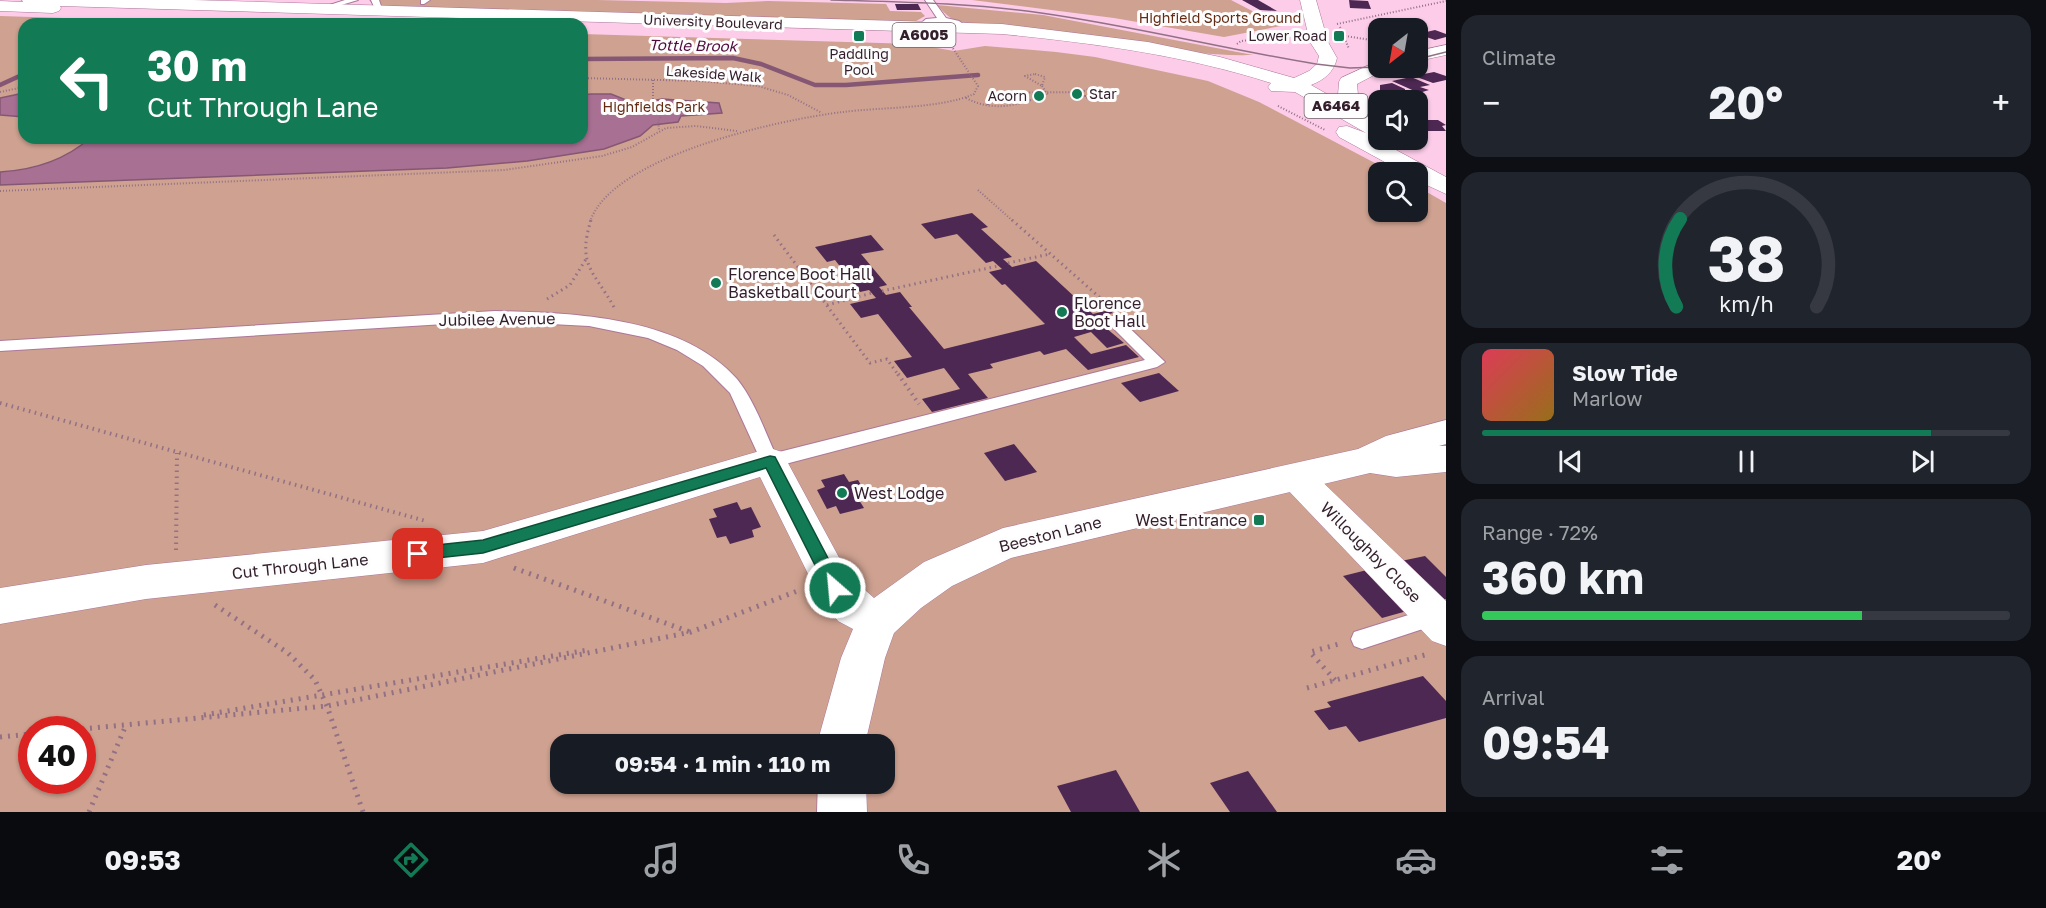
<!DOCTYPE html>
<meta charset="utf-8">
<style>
:root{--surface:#171b24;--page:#20242c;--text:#f1f3f6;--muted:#9ea1a6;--line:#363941;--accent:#127a54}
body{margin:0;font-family:"Golos Text",sans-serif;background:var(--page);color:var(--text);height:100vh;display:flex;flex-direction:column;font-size:22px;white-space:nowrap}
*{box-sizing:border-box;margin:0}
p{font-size:20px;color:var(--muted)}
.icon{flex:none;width:33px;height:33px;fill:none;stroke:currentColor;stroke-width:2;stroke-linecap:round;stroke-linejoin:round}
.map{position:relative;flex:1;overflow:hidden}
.side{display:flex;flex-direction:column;gap:15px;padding:15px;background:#0d0f14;width:600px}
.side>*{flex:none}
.banner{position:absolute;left:18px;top:18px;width:570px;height:126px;border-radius:18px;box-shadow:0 2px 4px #0004;background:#127a54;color:#fff;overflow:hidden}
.needle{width:39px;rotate:211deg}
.tools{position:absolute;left:1368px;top:18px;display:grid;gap:12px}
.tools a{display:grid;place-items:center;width:60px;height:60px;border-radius:12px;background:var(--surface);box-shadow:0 2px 4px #0004;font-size:30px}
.speed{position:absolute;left:18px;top:716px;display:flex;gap:12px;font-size:30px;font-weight:700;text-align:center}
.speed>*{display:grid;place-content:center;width:78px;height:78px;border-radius:50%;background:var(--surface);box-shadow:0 2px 4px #0004;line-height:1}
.speed .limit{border:9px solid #d22;background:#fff;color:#111}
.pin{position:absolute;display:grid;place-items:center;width:51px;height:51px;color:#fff;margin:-26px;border-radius:12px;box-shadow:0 3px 9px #0006}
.me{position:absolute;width:66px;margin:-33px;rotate:333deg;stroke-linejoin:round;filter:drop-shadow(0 0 4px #0008)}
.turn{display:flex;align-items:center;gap:21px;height:126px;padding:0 30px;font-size:27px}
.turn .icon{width:78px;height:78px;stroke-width:2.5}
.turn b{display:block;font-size:42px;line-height:51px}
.big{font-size:45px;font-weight:700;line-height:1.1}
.side .widget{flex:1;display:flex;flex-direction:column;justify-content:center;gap:9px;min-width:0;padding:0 21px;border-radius:18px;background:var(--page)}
.side .dial{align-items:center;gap:0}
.dial svg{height:156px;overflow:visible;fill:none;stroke:var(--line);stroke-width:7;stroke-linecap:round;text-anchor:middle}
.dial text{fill:var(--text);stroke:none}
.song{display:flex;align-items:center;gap:18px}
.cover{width:72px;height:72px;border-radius:9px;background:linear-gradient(135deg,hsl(350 70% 55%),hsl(40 70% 35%))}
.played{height:6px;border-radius:3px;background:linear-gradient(90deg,var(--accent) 85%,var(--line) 85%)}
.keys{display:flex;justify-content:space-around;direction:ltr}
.heat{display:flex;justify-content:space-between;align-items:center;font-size:33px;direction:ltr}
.charge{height:9px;border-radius:4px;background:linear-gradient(90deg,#34c759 72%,var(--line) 0)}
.trip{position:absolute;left:550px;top:734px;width:345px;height:60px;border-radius:18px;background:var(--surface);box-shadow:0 2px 4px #0004;font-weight:700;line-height:60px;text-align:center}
.tab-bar{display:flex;height:96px;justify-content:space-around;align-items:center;background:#090b0e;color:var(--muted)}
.tab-bar .icon{width:42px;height:42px}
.tab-bar .active{color:var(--accent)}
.tab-bar b{font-size:27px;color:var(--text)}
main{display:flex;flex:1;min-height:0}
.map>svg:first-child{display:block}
.green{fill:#cea190;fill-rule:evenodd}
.water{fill:#a87093;stroke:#855774;stroke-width:1.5}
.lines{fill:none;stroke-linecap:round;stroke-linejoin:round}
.stream{stroke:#855774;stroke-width:4.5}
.building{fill:#4d2853}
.service-casing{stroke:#ad7799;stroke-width:2}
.minor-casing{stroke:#ad7799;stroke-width:1}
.tertiary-casing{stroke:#ad7799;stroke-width:1}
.primary-casing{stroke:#ad7799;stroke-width:1}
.path-far3{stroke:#937185;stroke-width:2;stroke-dasharray:1 2;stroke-linecap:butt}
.path-far2{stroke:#937185;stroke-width:3;stroke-dasharray:1.5 4;stroke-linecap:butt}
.path-far1{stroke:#937185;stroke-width:4;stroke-dasharray:1.5 4.5;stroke-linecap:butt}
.path{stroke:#937185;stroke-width:5;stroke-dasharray:2 6;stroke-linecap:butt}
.service{fill:#fff;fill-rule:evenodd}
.minor{fill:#fff;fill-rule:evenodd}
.tertiary{fill:#fff;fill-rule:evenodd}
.primary{fill:#fff;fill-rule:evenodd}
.tram{stroke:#927085;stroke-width:1.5}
.route{fill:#127a54;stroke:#0c4f37;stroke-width:1.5}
.poi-dot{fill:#127a54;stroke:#fdfdfd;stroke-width:2}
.labels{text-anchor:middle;stroke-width:6;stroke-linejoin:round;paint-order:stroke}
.far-park-label{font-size:14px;fill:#642a12;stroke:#fdfdfd}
.far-street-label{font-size:14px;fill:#331e2b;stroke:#fdfdfd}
.far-poi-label{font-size:14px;fill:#331e2b;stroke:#fdfdfd;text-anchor:end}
.shield{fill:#fdfdfd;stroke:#70616a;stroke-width:1.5}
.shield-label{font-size:15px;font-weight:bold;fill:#331e2b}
.far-water-label{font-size:15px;font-style:italic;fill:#500a3d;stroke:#fdfdfd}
.poi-label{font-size:16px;fill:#331e2b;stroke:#fdfdfd;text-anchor:start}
.street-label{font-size:16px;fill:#331e2b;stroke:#fdfdfd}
</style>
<main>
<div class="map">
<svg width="1446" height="812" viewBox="0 0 1446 812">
<rect width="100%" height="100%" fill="#fccce9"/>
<g class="green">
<path d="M369 0H597L726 3 768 1 886 4 890 11 921 12 925 16 911 24 378 9Z"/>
<path d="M972 0H1231L1281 26 1224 37 1114 18Z"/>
<path d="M937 5 1043 15 1253 55C1181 57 1113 38 1042 29 1018 26 971 29 951 18 946 15 941 9 937 5Z"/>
<path d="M0 16 254 24H24V138H582V34L914 44 954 51 985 46 1056 52 1095 57 1208 81 1259 102 1392 172H1378V212H1418V187L1446 203V812H0ZM32 729H82V780H32ZM561 744H885V783H561Z"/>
</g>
<g class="water">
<path d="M24 93V117L0 115V98Z"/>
<path d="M591 94H611L636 104 662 99 719 103 722 113 681 116 678 122 653 125 640 136 604 149 527 161 447 168 0 185V172C34 170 64 161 90 138H582V95Z"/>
</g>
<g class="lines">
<g class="stream">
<path d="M582 59 733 58 761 64 815 85H846L978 75"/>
<path d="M0 85 24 74"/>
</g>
</g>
<g class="building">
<path d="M1242 0H1258L1277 11 1260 10Z"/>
<path d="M1349 0 1368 1 1371 9 1350 8Z"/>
<path d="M895 4H918L921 10H897Z"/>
<path d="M1435 30 1446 34V37L1435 40 1418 34Z"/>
<path d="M1434 72 1446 76V80L1433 83 1414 76Z"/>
<path d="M1411 77 1430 85 1420 87 1429 90 1419 93 1392 81Z"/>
<path d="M1392 83 1405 89V93L1411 94V97L1380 91V85Z"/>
<path d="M1379 95 1401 97 1404 100H1384Z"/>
<path d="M1418 120H1438L1446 125 1442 126 1446 131H1425L1418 126Z"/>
<path d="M972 213 988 227 981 229 1012 257 1003 259 1012 267 1036 261 1093 314 1109 310 1113 313 1094 318 1124 343 1107 348 1091 332 1074 337 1091 354 1126 345 1139 357 1088 370 1066 349 1044 355 1040 351 990 364 993 368 968 374 988 398 932 412 922 399 960 389 944 368 907 378 894 361 912 357 878 314 861 318 850 304 876 298 869 290 860 292 835 260 827 262 815 247 871 235 884 250 861 254 887 285 879 287 886 295 900 292 912 307H909L944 349 1045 324 1005 284 1002 285 989 272 1002 269 993 261 986 263 957 234 935 239 921 224Z"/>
<path d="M1159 373 1179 391 1140 402 1121 383Z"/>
<path d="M1014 444 1037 472 1005 481 984 453Z"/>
<path d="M844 474 849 482 858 480 868 497 859 500 864 508 840 514 836 506 827 509 817 490 825 487 821 480Z"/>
<path d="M737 502 741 510 751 507 761 527 752 530 754 537 730 544 726 536 717 538 709 519 717 517 713 509Z"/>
<path d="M1425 556 1446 577V599L1439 601 1401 561Z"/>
<path d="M1367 570 1407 611 1382 618 1343 576Z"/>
<path d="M1423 676 1446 701V718L1359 742 1346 726 1329 730 1314 711 1331 707 1327 702Z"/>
<path d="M1116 770 1140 812H1071L1057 786Z"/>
<path d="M1248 771 1277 812H1230L1210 783Z"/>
</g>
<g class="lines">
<defs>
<g id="service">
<path d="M345 0H358L321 11 317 9Z"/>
<path d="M371 0H379L381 6 391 12 387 14 375 9Z"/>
<path d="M421 0H430L424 4H421Z"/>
<path d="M925 0H933L946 18 959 21 968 28 964 31C951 25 937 18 925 29H919V25L926 19 937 18Z"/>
<path d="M495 311C573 313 681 316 737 379 754 400 764 429 775 453L1145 360 1107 322 1105 319 1107 316H1117L1165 362 1157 367 770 468 764 466 761 461 730 393 703 366 677 350 648 338 589 326 495 321 0 351V341Z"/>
<path d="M1434 607 1441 609 1444 616 1441 623 1362 649 1354 646 1351 639 1354 632Z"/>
</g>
<g id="minor">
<path d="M1446 45V55L1418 61V51Z"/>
<path d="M1378 61V68H1386L1384 70 1357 84 1358 95 1348 112H1334L1331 108 1338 95 1339 82 1341 78Z"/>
<path d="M1296 464 1308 468 1446 601V646L1432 641 1284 486 1279 477 1284 468Z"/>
</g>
<g id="tertiary">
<path d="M1446 420V444L1439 446H1446V472L1396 477 1370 473 1011 558 952 586 921 608 894 633 885 658 865 744H817L841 658 853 629 838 621 821 600 760 477 483 563 146 599 0 624V588L146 565 483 531 770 448 782 452 849 576 874 598 924 562 1003 528 1358 449 1386 436Z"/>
<path d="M818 783H866L867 812H817Z"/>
</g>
<path id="primary" d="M22 0H193L1002 24 1148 42 1220 57 1294 78 1309 71 1317 64 1319 56 1310 42 1300 0H1316L1328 42 1337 58C1334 72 1324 80 1311 85L1378 123V138L1372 137 1446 177V194L1418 181V172H1403L1339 137 1336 132 1339 127 1347 126 1366 133 1295 92 1271 91 1268 87 1271 83C1184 55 1093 43 1002 34L60 6 61 8 59 11 53 13 0 11V1L23 2Z"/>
</defs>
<use href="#service" class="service-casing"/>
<use href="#minor" class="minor-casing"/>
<use href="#tertiary" class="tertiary-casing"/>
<use href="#primary" class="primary-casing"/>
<g class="path-far3">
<path d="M1337 24 1446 1"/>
<path d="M1340 27 1349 49"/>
<path d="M1345 36 1378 41"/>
<path d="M1237 44 1241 41 1294 35"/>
<path d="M1035 74 1045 77 1042 86 1025 76Z"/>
<path d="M582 78 699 81 758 86 788 95 822 113"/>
<path d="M653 80V99L661 116 658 121 659 130"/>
<path d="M1042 86 1048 95"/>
<path d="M1089 89 1104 93 1105 98 1091 100 1079 93Z"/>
<path d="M0 92 24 87"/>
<path d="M1082 96H1105"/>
<path d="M966 98C992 112 1018 106 1044 95"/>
<path d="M988 105V96L994 93 1079 92"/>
<path d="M1278 106 1325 130"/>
<path d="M978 190 1014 222"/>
<path d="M0 191 504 170 602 156 632 147 666 128 696 126 737 131"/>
<path d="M590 222C611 156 782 119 843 112 881 107 940 109 974 94L978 86 952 47"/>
</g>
<g class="path-far2">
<path d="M591 220C577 265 593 270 614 307"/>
<path d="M1012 220 1106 303"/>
<path d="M774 235 870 363 887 359 899 376"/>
<path d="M1008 263 1050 254"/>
<path d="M882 291 998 266"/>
<path d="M547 299 570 285 586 259"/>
<path d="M827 305 872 293"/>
</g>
<g class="path-far1">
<path d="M898 374 919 404"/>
<path d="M0 403 426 521"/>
<path d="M176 550 177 453"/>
<path d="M514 568 518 570"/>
</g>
<g class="path">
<path d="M514 568 690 632"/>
<path d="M215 605 288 653 315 680 327 706 363 812"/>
<path d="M1335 680 1310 652 1339 644"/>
<path d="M1307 688 1428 654"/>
<path d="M204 715 588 650"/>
<path d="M82 729 327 706 691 632 800 590"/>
<path d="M0 737 32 734"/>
<path d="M89 812 126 725"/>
</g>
<use href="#service" class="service"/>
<use href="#minor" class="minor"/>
<use href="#tertiary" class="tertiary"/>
<use href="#primary" class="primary"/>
<g class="tram">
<path d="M831 0C901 2 972 3 1041 13 1134 26 1224 49 1316 64L1350 68 1378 67"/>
<path d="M1418 59 1446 52"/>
</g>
</g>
<path class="route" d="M770 456 775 457 841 583 843 588 841 593 835 595 829 593 766 468 483 553 418 560 412 558 410 554 412 549 418 547 483 540Z"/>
<g class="poi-dot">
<rect x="853" y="30" width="12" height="12" rx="3"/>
<rect x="1333" y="30" width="12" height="12" rx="3"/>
<circle cx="1077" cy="94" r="6"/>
<circle cx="1039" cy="96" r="6"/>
<circle cx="716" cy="283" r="6"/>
<circle cx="1062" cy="312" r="6"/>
<circle cx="842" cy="493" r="6"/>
<rect x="1253" y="514" width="12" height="12" rx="3"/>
</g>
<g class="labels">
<g class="far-park-label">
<text x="1220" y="23">Highfield Sports Ground</text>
<text x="654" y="112">Highfields Park</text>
</g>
<g class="far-street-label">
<text transform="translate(713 22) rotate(2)" y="5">University Boulevard</text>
<text transform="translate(714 74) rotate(4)" y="5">Lakeside Walk</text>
</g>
<g class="far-poi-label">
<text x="1327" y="41">Lower Road</text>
<text x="859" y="59" text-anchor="middle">Paddling<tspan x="859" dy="16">Pool</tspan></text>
<text x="1089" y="99" text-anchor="start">Star</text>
<text x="1027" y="101">Acorn</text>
</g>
<g class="shield">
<rect x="892.5" y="23" width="63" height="24" rx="4.5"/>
<rect x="1304.5" y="94" width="63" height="24" rx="4.5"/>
</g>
<g class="shield-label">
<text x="924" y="40">A6005</text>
<text x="1336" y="111">A6464</text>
</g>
<g class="far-water-label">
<text transform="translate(693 46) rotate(1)" y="5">Tottle Brook</text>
</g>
<g class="poi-label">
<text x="728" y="280">Florence Boot Hall<tspan x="728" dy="18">Basketball Court</tspan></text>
<text x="1074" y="309">Florence<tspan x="1074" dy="18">Boot Hall</tspan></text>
<text x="854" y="499">West Lodge</text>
<text x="1247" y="526" text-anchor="end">West Entrance</text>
</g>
<g class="street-label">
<text transform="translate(497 319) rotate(-1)" y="6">Jubilee Avenue</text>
<text transform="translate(1050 534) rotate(-14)" y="6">Beeston Lane</text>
<text transform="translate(1371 552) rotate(45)" y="6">Willoughby Close</text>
<text transform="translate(300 566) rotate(-6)" y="6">Cut Through Lane</text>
</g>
</g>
</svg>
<div class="tools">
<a><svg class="needle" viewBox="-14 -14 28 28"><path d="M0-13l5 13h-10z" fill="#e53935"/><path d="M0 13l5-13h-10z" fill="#9ea1a6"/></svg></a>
<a><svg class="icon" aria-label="sound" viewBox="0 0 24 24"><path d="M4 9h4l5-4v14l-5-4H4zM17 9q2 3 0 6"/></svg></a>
<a><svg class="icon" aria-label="search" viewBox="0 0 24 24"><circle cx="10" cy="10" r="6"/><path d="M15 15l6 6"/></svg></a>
</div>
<div class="speed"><div class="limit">40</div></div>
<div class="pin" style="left:418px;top:554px;background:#d93025"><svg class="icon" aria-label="arrive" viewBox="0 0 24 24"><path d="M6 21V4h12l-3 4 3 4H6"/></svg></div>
<svg class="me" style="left:835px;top:588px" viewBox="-20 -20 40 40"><circle r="17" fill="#127a54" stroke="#fff" stroke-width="3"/><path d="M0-11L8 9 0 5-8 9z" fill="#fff"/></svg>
<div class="trip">09:54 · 1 min · 110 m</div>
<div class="banner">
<div class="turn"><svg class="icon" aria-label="left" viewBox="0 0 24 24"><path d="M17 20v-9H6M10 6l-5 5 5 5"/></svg><div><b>30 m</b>Cut Through Lane</div></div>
</div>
</div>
<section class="side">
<div class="widget"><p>Climate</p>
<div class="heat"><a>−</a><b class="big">20°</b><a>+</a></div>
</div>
<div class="widget dial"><svg viewBox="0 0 100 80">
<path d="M14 69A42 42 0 1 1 86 69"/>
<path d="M14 69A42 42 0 0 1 16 24" stroke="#127a54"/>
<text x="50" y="56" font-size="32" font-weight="700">38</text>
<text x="50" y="72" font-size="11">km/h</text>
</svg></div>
<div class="widget">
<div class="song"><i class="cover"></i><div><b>Slow Tide</b><p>Marlow</p></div></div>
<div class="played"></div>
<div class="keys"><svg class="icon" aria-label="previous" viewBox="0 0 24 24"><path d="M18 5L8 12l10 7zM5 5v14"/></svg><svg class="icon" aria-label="pause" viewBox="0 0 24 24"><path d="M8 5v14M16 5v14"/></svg><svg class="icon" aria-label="next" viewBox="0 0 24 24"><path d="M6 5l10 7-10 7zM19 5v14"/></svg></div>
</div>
<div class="widget"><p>Range · 72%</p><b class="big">360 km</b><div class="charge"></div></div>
<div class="widget"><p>Arrival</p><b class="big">09:54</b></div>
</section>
</main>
<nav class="tab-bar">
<b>09:53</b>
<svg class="icon active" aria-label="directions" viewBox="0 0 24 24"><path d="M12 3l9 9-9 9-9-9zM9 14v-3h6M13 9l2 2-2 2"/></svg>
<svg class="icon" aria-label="music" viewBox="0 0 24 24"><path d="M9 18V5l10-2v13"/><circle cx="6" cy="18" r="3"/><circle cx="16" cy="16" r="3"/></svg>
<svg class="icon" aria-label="phone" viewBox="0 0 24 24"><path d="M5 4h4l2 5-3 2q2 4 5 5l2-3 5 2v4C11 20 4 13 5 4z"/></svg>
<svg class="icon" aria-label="climate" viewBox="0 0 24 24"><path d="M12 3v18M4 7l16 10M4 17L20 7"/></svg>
<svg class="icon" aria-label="car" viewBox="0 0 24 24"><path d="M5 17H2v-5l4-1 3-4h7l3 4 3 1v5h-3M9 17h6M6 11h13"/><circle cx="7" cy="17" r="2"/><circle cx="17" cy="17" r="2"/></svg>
<svg class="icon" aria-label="filters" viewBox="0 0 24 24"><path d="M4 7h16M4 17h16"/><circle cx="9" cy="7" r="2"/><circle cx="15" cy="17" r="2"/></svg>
<b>20°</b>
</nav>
